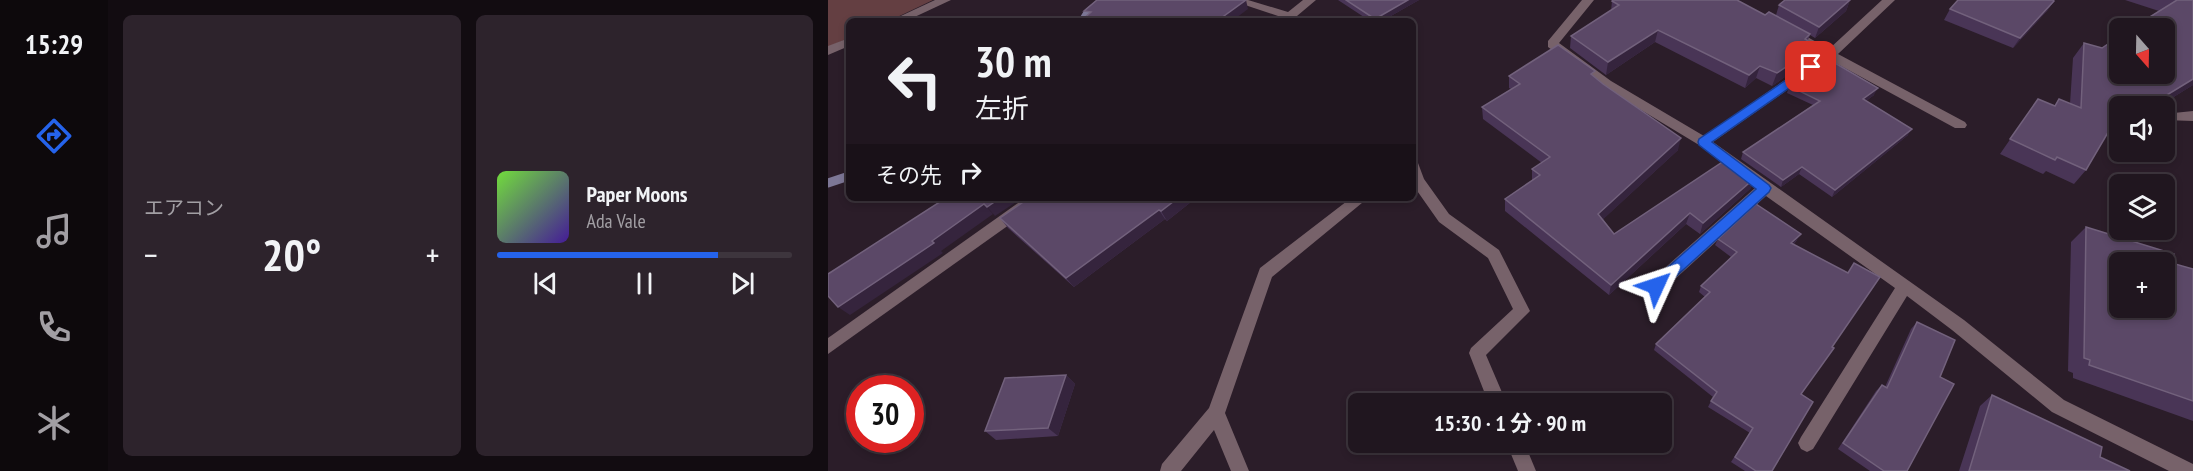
<!DOCTYPE html>
<html lang="ja">
<meta charset="utf-8">
<style>
:root{--surface:#20161f;--page:#2d232c;--text:#f1f3f6;--muted:#a29fa4;--line:#3d353d;--accent:#2563eb}
body{margin:0;font-family:"PT Sans Narrow","Noto Sans JP",sans-serif;background:var(--page);color:var(--text);height:100vh;display:flex;flex-direction:column;font-size:22px;white-space:nowrap}
*{box-sizing:border-box;margin:0}
p{font-size:20px;color:var(--muted)}
.icon{flex:none;width:33px;height:33px;fill:none;stroke:currentColor;stroke-width:2;stroke-linecap:round;stroke-linejoin:round}
.map{position:relative;flex:1;overflow:hidden}
.panel{display:flex;flex-direction:column;gap:15px;padding:15px;background:#120c11;width:720px}
.panel>*{flex:none}
.top-card{position:absolute;left:18px;top:18px;width:570px;height:183px;border-radius:9px;box-shadow:0 3px 9px #0003,0 0 0 2px var(--line);background:#20161f;color:var(--text);overflow:hidden}
.needle{width:39px;rotate:160deg}
.tools{position:absolute;left:1281px;top:18px;display:grid;gap:12px}
.tools a{display:grid;place-items:center;width:66px;height:66px;border-radius:9px;background:var(--surface);box-shadow:0 3px 9px #0003,0 0 0 2px var(--line);font-size:30px}
.speed{position:absolute;left:18px;top:375px;display:flex;gap:12px;font-size:30px;font-weight:700;text-align:center}
.speed>*{display:grid;place-content:center;width:78px;height:78px;border-radius:50%;background:var(--surface);box-shadow:0 3px 9px #0003,0 0 0 2px var(--line);line-height:1}
.speed .limit{border:9px solid #d22;background:#fff;color:#111}
.pin{position:absolute;display:grid;place-items:center;width:51px;height:51px;color:#fff;margin:-26px;border-radius:12px;box-shadow:0 3px 9px #0006}
.me{position:absolute;width:66px;margin:-33px;rotate:48deg;stroke-linejoin:round;filter:drop-shadow(0 0 4px #0008)}
.turn{display:flex;align-items:center;gap:21px;height:126px;padding:0 30px;font-size:27px}
.turn .icon{width:78px;height:78px;stroke-width:2.5}
.turn b{display:block;font-size:42px;line-height:51px}
.then{display:flex;align-items:center;height:57px;padding:0 30px;background:#0003;gap:12px;font-size:22px}
.big{font-size:45px;font-weight:700;line-height:1.1}
.panel .widget{flex:1;display:flex;flex-direction:column;justify-content:center;gap:9px;min-width:0;padding:0 21px;border-radius:9px;background:var(--page)}
.song{display:flex;align-items:center;gap:18px}
.cover{width:72px;height:72px;border-radius:9px;background:linear-gradient(135deg,hsl(100 70% 55%),hsl(260 70% 35%))}
.played{height:6px;border-radius:3px;background:linear-gradient(90deg,var(--accent) 75%,var(--line) 75%)}
.keys{display:flex;justify-content:space-around;direction:ltr}
.heat{display:flex;justify-content:space-between;align-items:center;font-size:33px;direction:ltr}
.panel .tiles{flex:1;display:grid;gap:15px;grid-template-columns:repeat(2,1fr)}
.trip{position:absolute;left:520px;top:393px;width:324px;height:60px;border-radius:9px;background:var(--surface);box-shadow:0 3px 9px #0003,0 0 0 2px var(--line);font-weight:700;line-height:60px;text-align:center}
main{display:flex;flex:1;min-height:0}
.tab-bar{display:flex;flex-direction:column;width:108px;justify-content:space-around;align-items:center;background:#0d090c;color:var(--muted)}
.tab-bar .icon{width:42px;height:42px}
.tab-bar .selected{color:var(--accent)}
.tab-bar b{font-size:27px;color:var(--text)}
.map>svg:first-child{display:block}
.green{fill:#643f42}
.lines{fill:none;stroke-linecap:round;stroke-linejoin:round}
.stream{stroke:#7d7796;stroke-width:9}
.service{fill:#77626a;fill-rule:evenodd}
.minor{fill:#77626a;fill-rule:evenodd}
.wall{fill:#493556}
.shaded-wall{fill:#35243d}
.building{fill:#5b4867;stroke:#72617c;stroke-width:1.5;fill-rule:evenodd}
.route{fill:#2563eb;stroke:#184099;stroke-width:1.5}
</style>
<main>
<nav class="tab-bar">
<b>15:29</b>
<svg class="icon selected" aria-label="directions" viewBox="0 0 24 24"><path d="M12 3l9 9-9 9-9-9zM9 14v-3h6M13 9l2 2-2 2"/></svg>
<svg class="icon" aria-label="music" viewBox="0 0 24 24"><path d="M9 18V5l10-2v13"/><circle cx="6" cy="18" r="3"/><circle cx="16" cy="16" r="3"/></svg>
<svg class="icon" aria-label="phone" viewBox="0 0 24 24"><path d="M5 4h4l2 5-3 2q2 4 5 5l2-3 5 2v4C11 20 4 13 5 4z"/></svg>
<svg class="icon" aria-label="climate" viewBox="0 0 24 24"><path d="M12 3v18M4 7l16 10M4 17L20 7"/></svg>
</nav>
<section class="panel">
<div class="tiles">
<div class="widget"><p>エアコン</p>
<div class="heat"><a>−</a><b class="big">20°</b><a>+</a></div>
</div>
<div class="widget">
<div class="song"><i class="cover"></i><div><b>Paper Moons</b><p>Ada Vale</p></div></div>
<div class="played"></div>
<div class="keys"><svg class="icon" aria-label="previous" viewBox="0 0 24 24"><path d="M18 5L8 12l10 7zM5 5v14"/></svg><svg class="icon" aria-label="pause" viewBox="0 0 24 24"><path d="M8 5v14M16 5v14"/></svg><svg class="icon" aria-label="next" viewBox="0 0 24 24"><path d="M6 5l10 7-10 7zM19 5v14"/></svg></div>
</div>
</div>
</section>
<div class="map">
<svg width="1365" height="471" viewBox="0 0 1365 471">
<rect width="100%" height="100%" fill="#2b1d29"/>
<path class="green" d="M0 0H105L61 21H21V38L0 47Z"/>
<g class="lines">
<g class="stream">
<path d="M255 21 260 13 276 0"/>
<path d="M0 183 21 176"/>
</g>
<path class="service" d="M1365 111V121L1336 120V114Z"/>
<g class="minor">
<path d="M107 0H123L78 21H62Z"/>
<path d="M402 0H420L460 12 475 0H488L469 16 474 21H449L453 17Z"/>
<path d="M754 0H766L731 43 783 81 876 136 993 55 966 40V34H974L1001 49 1054 0H1067L1010 54 1137 122 1139 125 1137 128H1127L1002 60 885 142 1136 320 1236 400 1365 464V471H1341L1224 412 1124 330 1079 296 985 449 979 452 973 449 970 443 973 437 1067 288 938 196 834 291 828 293 822 291 820 286 822 281 927 188 871 145 775 87 720 47V41Z"/>
<path d="M21 38V46L0 55V46Z"/>
<path d="M585 162 590 163 596 179 621 214 671 250 702 311 658 355 679 404H661L641 353 643 348 685 309 660 258 611 222 585 185Z"/>
<path d="M197 198H215L213 202 0 354V338Z"/>
<path d="M523 198H540L444 277 397 413 421 471H403L386 430 353 471H332L334 464 381 408 432 268Z"/>
<path d="M678 442H696L708 471H690Z"/>
</g>
</g>
<g class="wall">
<path d="M510 0H591L554 21H542Z"/>
<path d="M1022 0 1018 11 987 38 982 35 980 40 989 46 984 58 944 86 928 78 917 88 827 42 778 75 742 48 743 36 783 11 784 1 948 15 951 5Z"/>
<path d="M1297 0H1365V85L1331 106H1292V116L1290 114 1258 170 1246 184 1218 171 1215 174 1172 154 1210 99 1226 106 1231 99 1242 104 1245 58 1256 43 1274 48 1331 11Z"/>
<path d="M1226 1 1219 11 1185 48 1116 20 1122 9Z"/>
<path d="M681 76 767 77 850 150 775 219 786 234 923 188 872 234 858 224 781 295 677 211V199L704 181V169L714 163 655 119 654 107 683 89 681 88Z"/>
<path d="M961 86 1046 95 1038 101 1080 135 1004 197 971 174 953 187 913 159 915 152 985 105 959 93Z"/>
<path d="M201 198H368L339 221 337 219 246 287 180 228 172 218Z"/>
<path d="M1258 227 1347 264 1365 269V421L1245 378V373L1240 371 1243 242Z"/>
<path d="M890 239 969 240 966 244 973 395 944 471H917L903 462 922 433 880 407 885 397 826 350 828 344 877 297 871 292 873 286 903 257 887 245Z"/>
<path d="M1089 322 1112 377 1079 471H1042L1010 449 1048 391 1054 385 1057 387 1083 329Z"/>
<path d="M238 375 247 384 230 436 168 440 157 431Z"/>
<path d="M1164 395 1272 457 1302 471H1131L1152 406Z"/>
</g>
<g class="shaded-wall">
<path d="M418 0 420 9 404 21H389Z"/>
<path d="M580 0H591L554 21H547V19Z"/>
<path d="M1022 0 1018 11 987 38 991 27Z"/>
<path d="M1226 1 1219 11 1185 48 1192 38Z"/>
<path d="M830 30 827 42 778 75 780 62Z"/>
<path d="M989 46 984 58 944 86 949 73Z"/>
<path d="M932 66 928 78 917 88 921 75Z"/>
<path d="M1365 79V85L1331 106H1321Z"/>
<path d="M1050 88 1046 95 1032 106 1035 99Z"/>
<path d="M1084 129 1080 135 1004 197 1007 190Z"/>
<path d="M853 138 850 150 769 225 770 214Z"/>
<path d="M974 167 971 174 953 187 955 180Z"/>
<path d="M928 177 923 188 872 234 875 223Z"/>
<path d="M172 198H194L167 216 159 207Z"/>
<path d="M350 198H368L339 221 333 211Z"/>
<path d="M156 204 165 214 113 251 115 253 22 315 10 307Z"/>
<path d="M331 210 337 219 246 287 238 278Z"/>
<path d="M862 213 858 224 781 295 783 285Z"/>
<path d="M973 234 969 240 960 249 963 243Z"/>
<path d="M238 375 247 384 230 436 220 428Z"/>
</g>
<g class="building">
<path d="M269 0H418L389 21H253L263 12 256 11Z"/>
<path d="M518 0H580L547 19Z"/>
<path d="M785 0H909L937 15 941 12 982 34 977 39 989 46 949 73 932 66 921 75 830 30 780 62 743 36 791 5 784 1Z"/>
<path d="M957 0H1022L991 27 951 5Z"/>
<path d="M1130 0H1225L1226 1 1192 38 1122 9Z"/>
<path d="M1349 0H1365V79L1321 106H1307L1300 96 1294 106H1292V112L1258 170 1229 157 1227 160 1182 139 1210 99 1227 106 1231 99 1253 108 1256 43 1274 48 1292 36V74H1336V28H1304Z"/>
<path d="M730 45 767 71 763 74 775 84 853 138 770 214 786 234 902 157 928 177 875 223 862 213 783 285 677 199 712 175 704 169 722 157 654 107 692 84 681 76Z"/>
<path d="M1000 59 1050 88 1035 99 1084 129 1007 190 974 167 955 180 915 152 992 101 961 86Z"/>
<path d="M117 198H172L159 207 156 204 104 241 106 243 10 307 0 296V274L118 198Z"/>
<path d="M201 198H350L333 211 331 210 238 278 172 218Z"/>
<path d="M928 204 973 234 963 243 1020 273 1026 263 1052 277 1004 347 1006 348 973 394 985 402 944 471H928L907 457 925 428 883 401 889 392 828 344 882 292 873 286 909 252 890 239Z"/>
<path d="M1258 227 1346 254 1347 264 1365 269V401L1261 365 1262 360 1256 358ZM1292 262H1336V308H1292Z"/>
<path d="M1089 322 1127 340 1112 377 1126 384 1079 471H1056L1015 443 1054 385 1059 388Z"/>
<path d="M238 375 220 428 157 431 177 378Z"/>
<path d="M1164 395 1274 447 1272 457 1302 471H1141Z"/>
</g>
<path class="route" d="M983 63 987 64V70L884 142 941 185 943 188 941 192 833 290H823L821 286 823 282 928 189 871 145 870 142 871 139Z"/>
</svg>
<div class="tools">
<a><svg class="needle" viewBox="-14 -14 28 28"><path d="M0-13l5 13h-10z" fill="#e53935"/><path d="M0 13l5-13h-10z" fill="#a29fa4"/></svg></a>
<a><svg class="icon" aria-label="sound" viewBox="0 0 24 24"><path d="M4 9h4l5-4v14l-5-4H4zM17 9q2 3 0 6"/></svg></a>
<a><svg class="icon" aria-label="layers" viewBox="0 0 24 24"><path d="M12 4l9 5-9 5-9-5zM3 14l9 5 9-5"/></svg></a>
<a>+</a>
</div>
<div class="speed"><div class="limit">30</div></div>
<div class="pin" style="left:983px;top:67px;background:#d93025"><svg class="icon" aria-label="arrive" viewBox="0 0 24 24"><path d="M6 21V4h12l-3 4 3 4H6"/></svg></div>
<svg class="me" style="left:828px;top:286px" viewBox="-20 -20 40 40"><path d="M0-17L14 15 0 8-14 15z" fill="#2563eb" stroke="#fff" stroke-width="4"/></svg>
<div class="trip">15:30 · 1 分 · 90 m</div>
<div class="top-card">
<div class="turn"><svg class="icon" aria-label="left" viewBox="0 0 24 24"><path d="M17 20v-9H6M10 6l-5 5 5 5"/></svg><div><b>30 m</b>左折</div></div>
<div class="then">その先<svg class="icon" aria-label="right" viewBox="0 0 24 24"><path d="M7 20v-9h11M14 6l5 5-5 5"/></svg></div>
</div>
</div>
</main>
